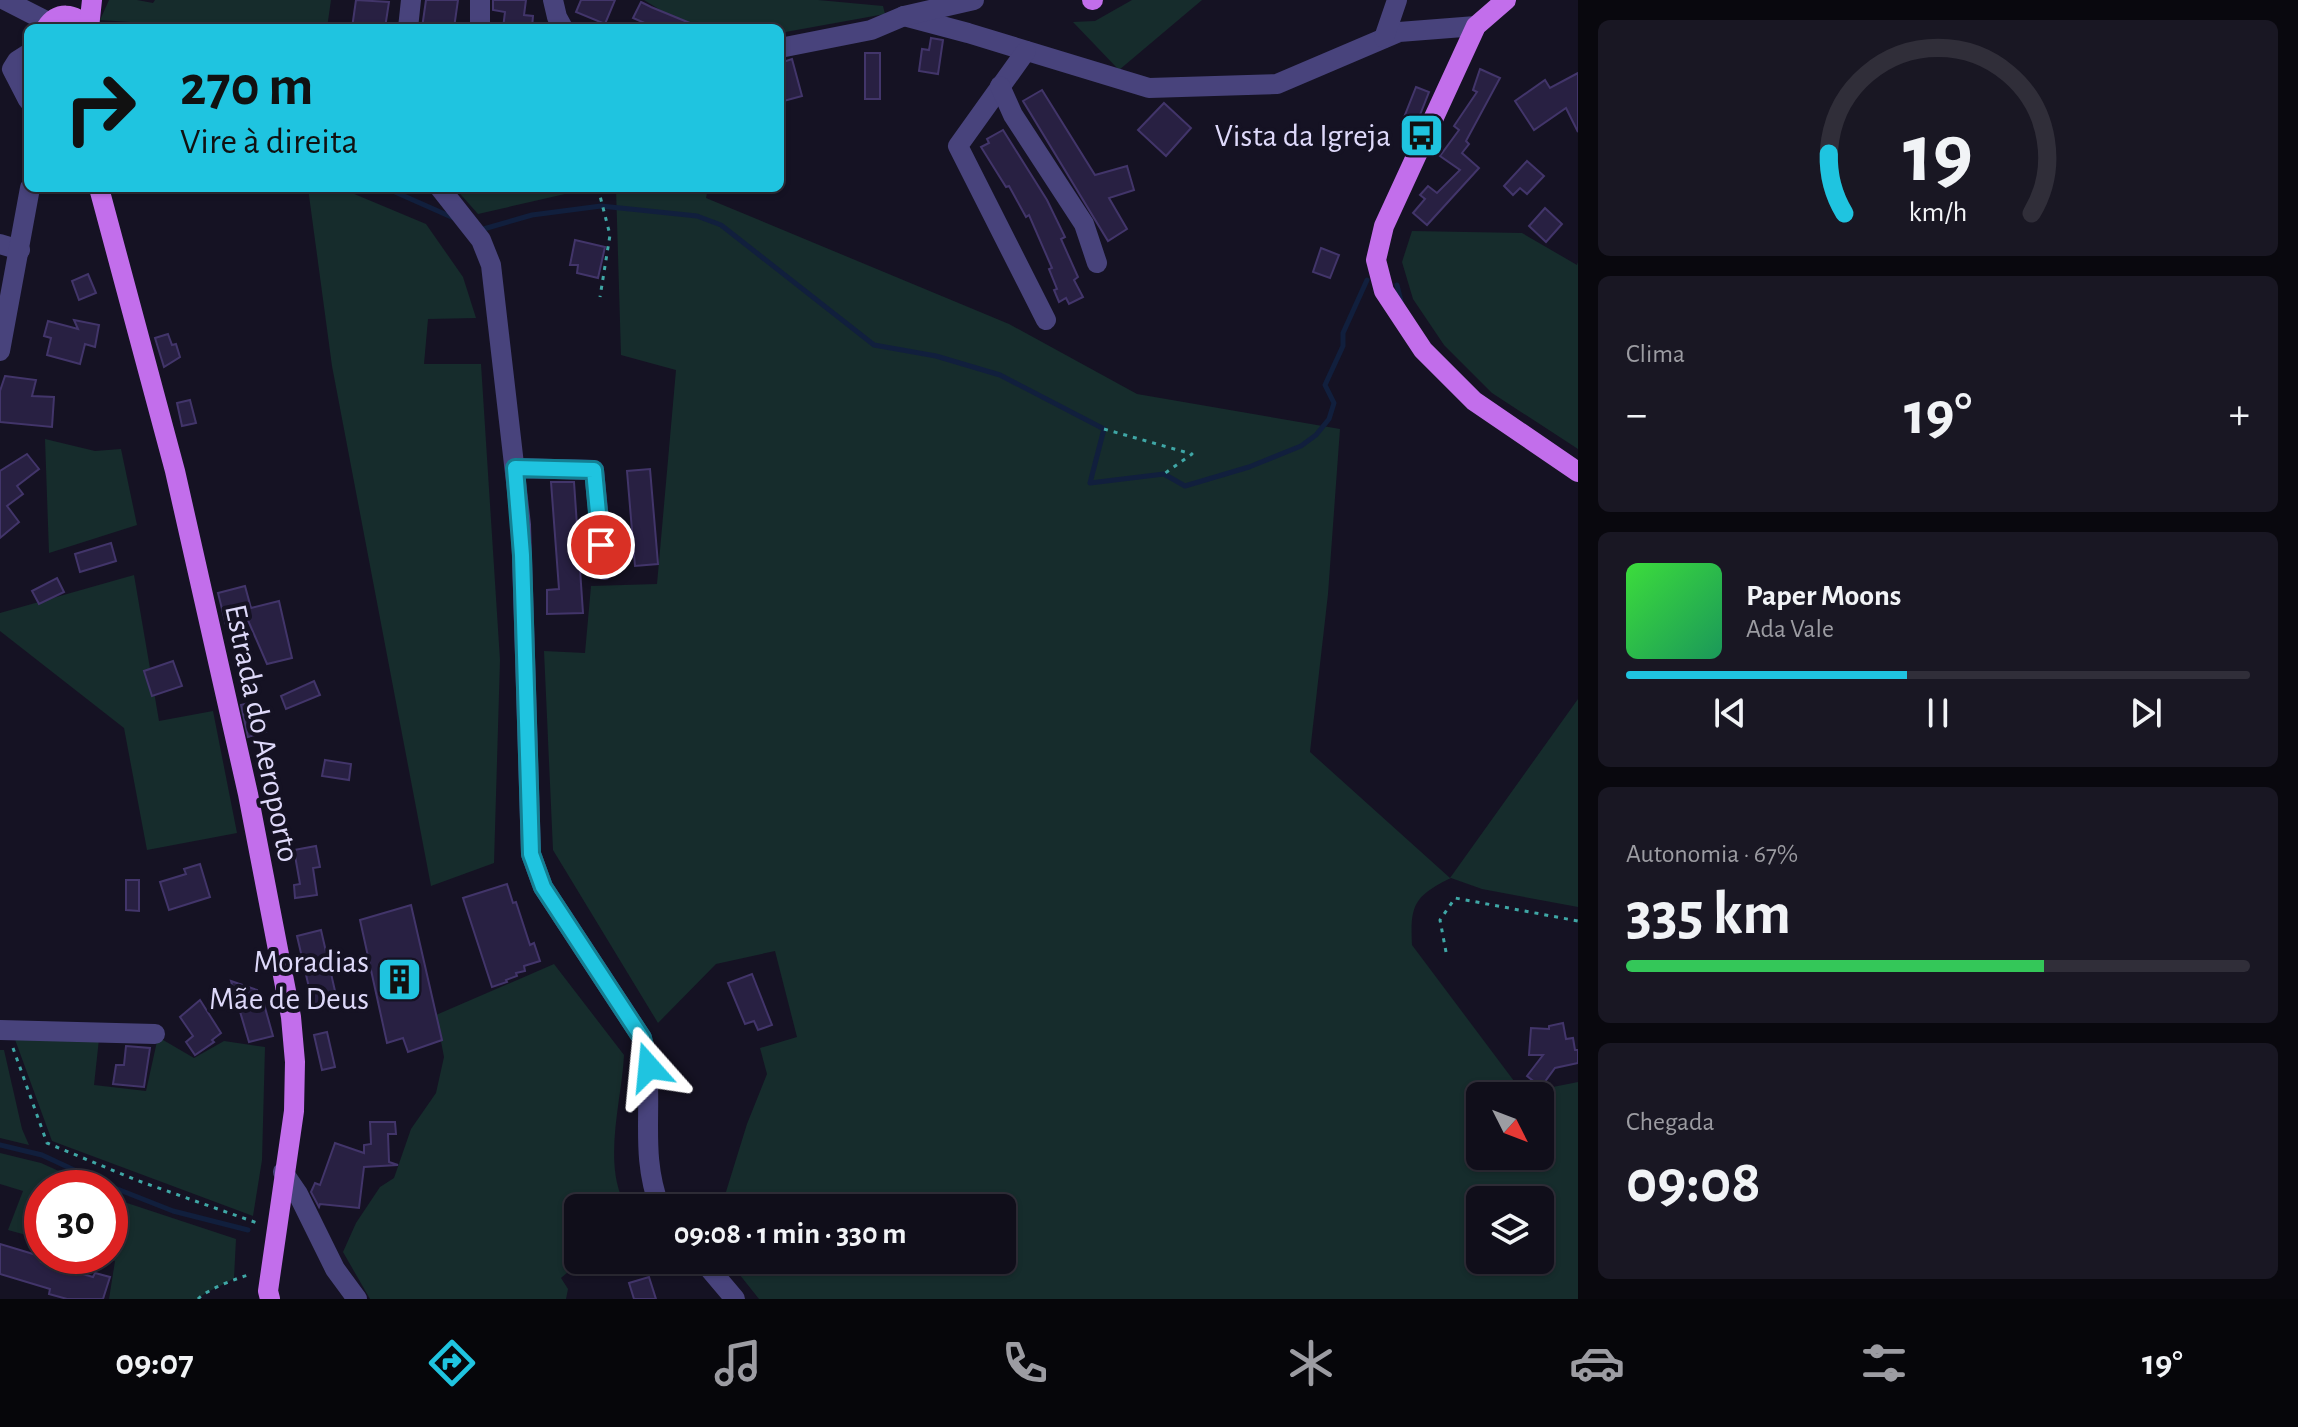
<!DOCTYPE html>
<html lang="pt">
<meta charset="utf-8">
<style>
:root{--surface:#100e1a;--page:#191723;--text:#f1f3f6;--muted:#9c9ca2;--line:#302e39;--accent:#1fc4e0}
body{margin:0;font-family:"Alegreya Sans",sans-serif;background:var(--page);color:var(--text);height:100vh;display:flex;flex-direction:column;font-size:30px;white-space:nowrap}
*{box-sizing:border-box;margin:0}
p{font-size:26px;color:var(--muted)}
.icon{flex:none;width:44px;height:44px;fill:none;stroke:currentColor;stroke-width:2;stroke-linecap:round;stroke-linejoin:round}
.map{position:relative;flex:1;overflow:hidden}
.panel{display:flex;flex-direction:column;gap:20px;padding:20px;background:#09080e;width:720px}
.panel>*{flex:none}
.guide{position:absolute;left:24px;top:24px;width:760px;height:168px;border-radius:12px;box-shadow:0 2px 6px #0004,0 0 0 2px var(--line);background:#1fc4e0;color:#111;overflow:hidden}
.needle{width:52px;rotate:132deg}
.tools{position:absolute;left:1466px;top:1082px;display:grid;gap:16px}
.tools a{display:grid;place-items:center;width:88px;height:88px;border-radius:12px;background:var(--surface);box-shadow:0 2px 6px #0004,0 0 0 2px var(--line);font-size:40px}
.speed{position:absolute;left:24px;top:1170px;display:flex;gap:16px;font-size:40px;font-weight:700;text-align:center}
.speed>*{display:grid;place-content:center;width:104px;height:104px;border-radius:50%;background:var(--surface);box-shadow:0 2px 6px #0004,0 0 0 2px var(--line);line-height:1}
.speed .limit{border:12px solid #d22;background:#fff;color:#111}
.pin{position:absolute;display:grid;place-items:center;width:68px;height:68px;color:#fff;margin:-34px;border:4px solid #fff;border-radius:50%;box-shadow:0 2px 8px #0007}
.me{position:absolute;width:88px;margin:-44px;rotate:342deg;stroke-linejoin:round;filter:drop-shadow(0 0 6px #0008)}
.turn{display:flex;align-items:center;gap:28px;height:168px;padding:0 24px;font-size:36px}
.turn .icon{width:104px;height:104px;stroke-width:2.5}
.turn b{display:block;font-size:56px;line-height:68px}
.big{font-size:60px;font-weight:700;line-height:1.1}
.panel .card{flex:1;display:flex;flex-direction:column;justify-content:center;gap:12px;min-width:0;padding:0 28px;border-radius:12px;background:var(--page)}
.panel .dial{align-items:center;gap:0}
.dial svg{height:208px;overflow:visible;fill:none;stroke:var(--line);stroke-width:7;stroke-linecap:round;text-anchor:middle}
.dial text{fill:var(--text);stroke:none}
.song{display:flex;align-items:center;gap:24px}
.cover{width:96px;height:96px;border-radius:12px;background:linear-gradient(135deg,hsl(120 70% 55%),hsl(150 70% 35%))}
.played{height:8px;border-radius:4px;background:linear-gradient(90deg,var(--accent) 45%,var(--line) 45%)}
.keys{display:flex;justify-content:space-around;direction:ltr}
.heat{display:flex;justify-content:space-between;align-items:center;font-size:44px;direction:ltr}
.charge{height:12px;border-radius:6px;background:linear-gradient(90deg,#34c759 67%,var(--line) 0)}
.trip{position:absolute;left:564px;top:1194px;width:452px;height:80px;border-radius:12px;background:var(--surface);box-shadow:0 2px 6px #0004,0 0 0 2px var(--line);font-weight:700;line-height:80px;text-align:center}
.menu{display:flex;height:128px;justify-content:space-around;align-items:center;background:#06060a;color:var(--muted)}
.menu .icon{width:56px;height:56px}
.menu .active{color:var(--accent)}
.menu b{font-size:36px;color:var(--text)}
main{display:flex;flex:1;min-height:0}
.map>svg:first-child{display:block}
.green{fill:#162c2c;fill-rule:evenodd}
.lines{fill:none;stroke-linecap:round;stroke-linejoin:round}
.stream{stroke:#111f3d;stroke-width:5}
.building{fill:#282042;stroke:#42356a;stroke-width:2}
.path{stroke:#3fa7a6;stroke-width:3;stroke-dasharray:4 6;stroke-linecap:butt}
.minor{stroke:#48437c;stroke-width:20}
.major{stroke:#c26eeb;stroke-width:20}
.route-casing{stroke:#147f92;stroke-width:20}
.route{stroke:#1fc4e0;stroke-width:14}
.labels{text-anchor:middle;stroke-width:8;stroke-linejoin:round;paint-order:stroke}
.poi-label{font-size:32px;fill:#ded9fa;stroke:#151223;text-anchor:end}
.street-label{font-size:32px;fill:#ded9fa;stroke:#151223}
</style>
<main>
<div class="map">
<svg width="1578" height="1299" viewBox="0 0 1578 1299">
<rect width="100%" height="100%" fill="#151223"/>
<g class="green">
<path d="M109 0H137L153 3 155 0H331L327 28H145V23L100 20Z"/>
<path d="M644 0H818L883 6 885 14 780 33V28H683V24Z"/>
<path d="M1132 0H1202L1119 70 1073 22 1095 21Z"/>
<path d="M308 188H340L426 224 463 277 476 318 428 319 424 364H481L500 660 494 863 431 886 332 366Z"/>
<path d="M455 188H587V189L478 214Z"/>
<path d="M616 188H708L706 198 1009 324 1137 394 1340 429 1328 594 1310 752 1450 878 1578 699V907L1482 889 1451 878C1414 896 1410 905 1412 945L1523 1093 1578 1082V1299H759L728 1260H1002V1208H721L747 1124 767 1074 760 1048 797 1037 775 951 716 964 658 1023 553 850 544 651 585 653 591 586 657 584 676 370 621 355ZM1480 1096H1540V1156H1480ZM1480 1200H1540V1260H1480Z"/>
<path d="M1412 231 1522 233 1577 265 1578 262V449L1492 393 1444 345 1413 299 1402 262Z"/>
<path d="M45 439 95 451 121 449 137 525 49 553Z"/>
<path d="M134 575 159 721 213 711 237 833 147 850 124 728 0 631V613Z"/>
<path d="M554 964 624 1055C622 1101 601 1166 627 1208H578V1260H582L561 1278 568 1289 566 1299H370L343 1252 356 1223 380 1187 394 1178 411 1129 436 1093 444 1057 436 1015Z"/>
<path d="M13 1034 99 1039 94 1085 146 1091 158 1037 194 1058 224 1041 265 1047 262 1160 253 1216 52 1141Z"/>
<path d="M0 1050H4L22 1129 29 1145 0 1138Z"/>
<path d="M0 1153 41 1163 61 1172 53 1188H42V1211L30 1236 8 1230 23 1191 0 1184Z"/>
<path d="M121 1201 236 1239 234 1278C224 1285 204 1292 198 1299H109L115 1261 96 1257 110 1256V1225Z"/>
</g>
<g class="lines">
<g class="stream">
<path d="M386 188 456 219"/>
<path d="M480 230 532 215 601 206 697 216 721 225 874 345 936 356 1000 375 1104 429 1090 483 1164 474 1185 486 1249 467 1301 446 1316 435 1329 419 1334 403 1325 385 1343 346V333L1367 280"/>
<path d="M1397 285 1402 305"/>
<path d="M0 1145 42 1155 102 1183 173 1211 248 1230"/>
</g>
</g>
<g class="building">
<path d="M356 0 389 2 385 28H352Z"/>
<path d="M426 0H458L454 28H422Z"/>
<path d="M493 0H526L524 15 533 16 532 28H503L505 12 493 10Z"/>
<path d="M581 0H615L605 24 576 12Z"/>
<path d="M641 2 651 7 702 28H656L633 18Z"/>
<path d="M931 38 943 40 938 74 919 71 922 49 929 50Z"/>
<rect x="865" y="53" width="15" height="46"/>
<path d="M792 59 802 96 780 102V63Z"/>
<path d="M1480 69 1500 78 1466 141 1469 144 1462 153 1479 168 1427 225 1413 213 1425 199 1420 195 1428 186 1437 193 1460 170 1440 156 1459 130 1454 126 1477 92 1473 90Z"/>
<path d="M1578 73V132L1566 108 1534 130 1515 101 1545 80 1550 88Z"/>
<path d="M1416 87 1429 92 1414 130 1401 125Z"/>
<path d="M1042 90 1095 175 1127 166 1134 190 1109 198 1127 229 1108 241 1023 101Z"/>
<path d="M1164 103 1191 128 1166 156 1138 130Z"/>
<path d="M1003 130 1047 200 1065 237 1061 239 1078 277 1074 280 1083 297 1069 304 1066 298 1059 302 1054 290 1057 289 1049 269 1052 268 1029 215 1026 217 1009 186 1006 187 981 147 989 143 987 139Z"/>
<path d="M1527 161 1544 176 1527 194 1520 188 1513 195 1504 186Z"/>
<path d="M1545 208 1562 224 1546 242 1529 226Z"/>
<path d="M575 240 605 247 598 278 577 273 578 265H570Z"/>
<path d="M1321 248 1339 255 1330 278 1313 272Z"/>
<path d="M88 274 96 293 79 300 72 281Z"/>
<path d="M74 320 99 325 95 347 85 344 80 364 47 355 51 338 44 336 48 321 78 329Z"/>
<path d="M168 334 172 345 176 344 180 357 164 367 155 338Z"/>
<path d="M5 376 36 380 32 396 54 397 52 427 0 422V391Z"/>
<path d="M190 400 196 423 182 426 177 403Z"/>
<path d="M27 454 39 469 17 486 23 494 7 506 19 522 0 538V471Z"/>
<path d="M650 469 658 564 635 566 627 471Z"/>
<path d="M551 482H574L583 613 547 614V590L559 589Z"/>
<path d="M111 543 116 561 80 572 75 554Z"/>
<path d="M57 578 64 592 39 604 32 591Z"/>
<path d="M245 586 251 608 279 601 292 658 267 664 247 618 226 625 218 593Z"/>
<path d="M173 661 182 686 152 696 144 671Z"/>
<path d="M314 681 320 695 286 709 281 696Z"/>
<path d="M257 701 266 732 248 737 241 705Z"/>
<path d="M325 760 351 764 349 780 322 776Z"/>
<path d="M316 846 320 867 313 868 317 895 295 898 294 885 300 884 294 850Z"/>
<path d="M200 864 210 897 169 910 160 882 186 874 184 869Z"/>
<path d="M126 880H139V911L126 910Z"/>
<path d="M507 884 513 903 516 902 530 945 534 943 540 961 524 966 525 971 516 973 517 976 506 980 507 982 492 987 463 898Z"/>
<path d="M411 905 442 1040 408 1052 403 1038 387 1043 360 920Z"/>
<path d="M321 930 338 1004 314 1009 297 936Z"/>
<path d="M752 974 772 1025 758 1030 754 1021 745 1024 728 983Z"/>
<path d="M231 981 257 990 256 997H262L273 1036 249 1042Z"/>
<path d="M200 1000 221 1033 212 1040 214 1042 195 1055 186 1042 193 1036 180 1017Z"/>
<path d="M1563 1023 1566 1039 1573 1038 1575 1050H1578V1063L1555 1068 1541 1087 1527 1076 1543 1055H1529L1531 1028 1549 1029V1026Z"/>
<path d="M327 1032 335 1067 322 1070 314 1035Z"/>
<path d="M126 1046 150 1048 144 1087 113 1084 116 1065H124Z"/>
<path d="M370 1122H395L396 1134H388L389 1162 398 1165 364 1167 359 1208 320 1204 319 1207 311 1192 315 1183 320 1185 335 1143 364 1153V1145L371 1144Z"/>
<path d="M0 1244 43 1257 41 1262 93 1277 95 1273 110 1277 103 1299H67L49 1294 50 1289 0 1274Z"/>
<path d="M649 1277 656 1299H634L629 1283Z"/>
</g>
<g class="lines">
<g class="path">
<path d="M378 188 422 191"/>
<path d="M598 188 610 235 600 297"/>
<path d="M1104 429 1192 454 1164 474"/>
<path d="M1446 952 1440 920 1455 898 1578 921"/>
<path d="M13 1048 47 1143 136 1180 260 1224"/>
<path d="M198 1299C206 1290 239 1277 252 1274"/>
</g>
<g class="minor">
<path d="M5 0 50 23"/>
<path d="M480 0V28"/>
<path d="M553 0 557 17 563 28"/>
<path d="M904 16 968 33 1149 88 1277 84 1399 32 1476 26"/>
<path d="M408 28 411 0"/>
<path d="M1384 38 1397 0"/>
<path d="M780 48 871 30 904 16 974 0"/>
<path d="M1026 51 958 146 1046 320"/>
<path d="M28 54 17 61 12 69 28 100"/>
<path d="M1000 86 1013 115 1084 224 1097 263"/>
<path d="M440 188 481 240 491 265 521 525 531 854 543 887 642 1038C657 1099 637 1147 660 1208"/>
<path d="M0 244 20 250"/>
<path d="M0 351 30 188"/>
<path d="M515 468 594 470 604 570"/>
<path d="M0 1030 155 1034"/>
<path d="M283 1172 298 1194 335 1269 357 1299"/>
<path d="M702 1260 735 1299"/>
</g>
<g class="major">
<path d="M1092 0H1093"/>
<path d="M1506 0 1476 26 1384 226 1376 260 1384 291 1423 350 1474 401 1578 472"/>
<path d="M46 28C57 11 75 12 87 28"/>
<path d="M89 28 92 0"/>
<path d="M99 188 175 471 248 794 291 1017 295 1062 294 1111 268 1291 270 1299"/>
</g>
</g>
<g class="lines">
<defs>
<path id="route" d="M601 545 594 470 515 468 522 555 531 854 543 887 642 1038 649 1067"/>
</defs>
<use href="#route" class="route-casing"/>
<use href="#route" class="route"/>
</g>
<defs>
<symbol id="bus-square" viewBox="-11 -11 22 22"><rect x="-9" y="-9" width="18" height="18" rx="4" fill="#1fc4e0" stroke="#151223"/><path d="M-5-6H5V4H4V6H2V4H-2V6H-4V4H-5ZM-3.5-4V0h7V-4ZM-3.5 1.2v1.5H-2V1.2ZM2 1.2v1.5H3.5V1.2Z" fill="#111"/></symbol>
<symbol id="building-square" viewBox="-11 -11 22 22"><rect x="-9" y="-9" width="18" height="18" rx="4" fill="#1fc4e0" stroke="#151223"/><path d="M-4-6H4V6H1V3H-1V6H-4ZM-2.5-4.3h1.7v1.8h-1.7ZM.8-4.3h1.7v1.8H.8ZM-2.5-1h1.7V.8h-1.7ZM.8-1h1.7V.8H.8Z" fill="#111"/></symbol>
</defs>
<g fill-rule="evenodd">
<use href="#bus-square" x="1396" y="110" width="51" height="51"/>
<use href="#building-square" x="374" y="954" width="51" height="51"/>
</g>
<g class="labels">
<g class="poi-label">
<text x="1391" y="146">Vista da Igreja</text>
<text x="369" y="972">Moradias<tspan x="369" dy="37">Mãe de Deus</tspan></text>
</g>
<g class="street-label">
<text transform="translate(263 733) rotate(78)" y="11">Estrada do Aeroporto</text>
</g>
</g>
</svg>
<div class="tools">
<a><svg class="needle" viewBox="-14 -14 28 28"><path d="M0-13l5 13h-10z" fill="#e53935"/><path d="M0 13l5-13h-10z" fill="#9c9ca2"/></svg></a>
<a><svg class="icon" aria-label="layers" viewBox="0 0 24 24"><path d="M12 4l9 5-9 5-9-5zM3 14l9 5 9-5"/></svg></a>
</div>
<div class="speed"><div class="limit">30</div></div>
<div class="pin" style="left:601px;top:545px;background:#d93025"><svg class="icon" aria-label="arrive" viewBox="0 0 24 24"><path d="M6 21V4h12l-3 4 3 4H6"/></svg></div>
<svg class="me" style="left:649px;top:1067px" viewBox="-20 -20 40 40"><path d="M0-17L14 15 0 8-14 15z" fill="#1fc4e0" stroke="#fff" stroke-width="4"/></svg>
<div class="trip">09:08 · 1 min · 330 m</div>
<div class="guide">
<div class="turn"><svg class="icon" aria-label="right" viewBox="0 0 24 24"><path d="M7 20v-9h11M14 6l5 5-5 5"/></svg><div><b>270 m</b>Vire à direita</div></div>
</div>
</div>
<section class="panel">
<div class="card dial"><svg viewBox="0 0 100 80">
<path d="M14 69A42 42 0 1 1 86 69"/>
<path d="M14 69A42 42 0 0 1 8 46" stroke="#1fc4e0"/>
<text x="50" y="56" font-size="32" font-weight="700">19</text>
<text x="50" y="72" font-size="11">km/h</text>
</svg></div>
<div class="card"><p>Clima</p>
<div class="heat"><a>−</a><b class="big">19°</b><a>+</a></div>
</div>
<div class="card">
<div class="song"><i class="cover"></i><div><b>Paper Moons</b><p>Ada Vale</p></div></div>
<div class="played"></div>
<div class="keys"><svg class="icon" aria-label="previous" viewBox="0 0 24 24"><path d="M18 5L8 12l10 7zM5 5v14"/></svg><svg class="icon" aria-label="pause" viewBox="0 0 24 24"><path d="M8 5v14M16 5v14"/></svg><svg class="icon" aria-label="next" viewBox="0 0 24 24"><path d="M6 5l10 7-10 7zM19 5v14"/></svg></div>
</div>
<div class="card"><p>Autonomia · 67%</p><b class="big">335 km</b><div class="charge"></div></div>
<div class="card"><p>Chegada</p><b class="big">09:08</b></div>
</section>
</main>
<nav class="menu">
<b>09:07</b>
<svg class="icon active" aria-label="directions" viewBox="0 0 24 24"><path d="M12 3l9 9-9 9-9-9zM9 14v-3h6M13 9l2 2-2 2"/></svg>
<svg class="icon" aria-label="music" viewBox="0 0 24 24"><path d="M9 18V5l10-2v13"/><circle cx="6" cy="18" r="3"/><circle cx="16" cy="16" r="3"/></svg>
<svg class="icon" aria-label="phone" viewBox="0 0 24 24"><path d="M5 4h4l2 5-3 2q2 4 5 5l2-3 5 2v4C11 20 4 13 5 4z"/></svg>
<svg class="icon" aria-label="climate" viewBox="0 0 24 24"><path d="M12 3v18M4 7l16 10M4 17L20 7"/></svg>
<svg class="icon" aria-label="car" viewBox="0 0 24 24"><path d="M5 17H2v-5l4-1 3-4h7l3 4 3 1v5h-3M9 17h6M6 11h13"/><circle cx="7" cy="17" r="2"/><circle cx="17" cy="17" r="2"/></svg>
<svg class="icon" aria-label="filters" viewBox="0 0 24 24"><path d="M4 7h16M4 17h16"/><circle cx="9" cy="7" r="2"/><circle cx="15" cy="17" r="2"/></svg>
<b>19°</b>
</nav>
